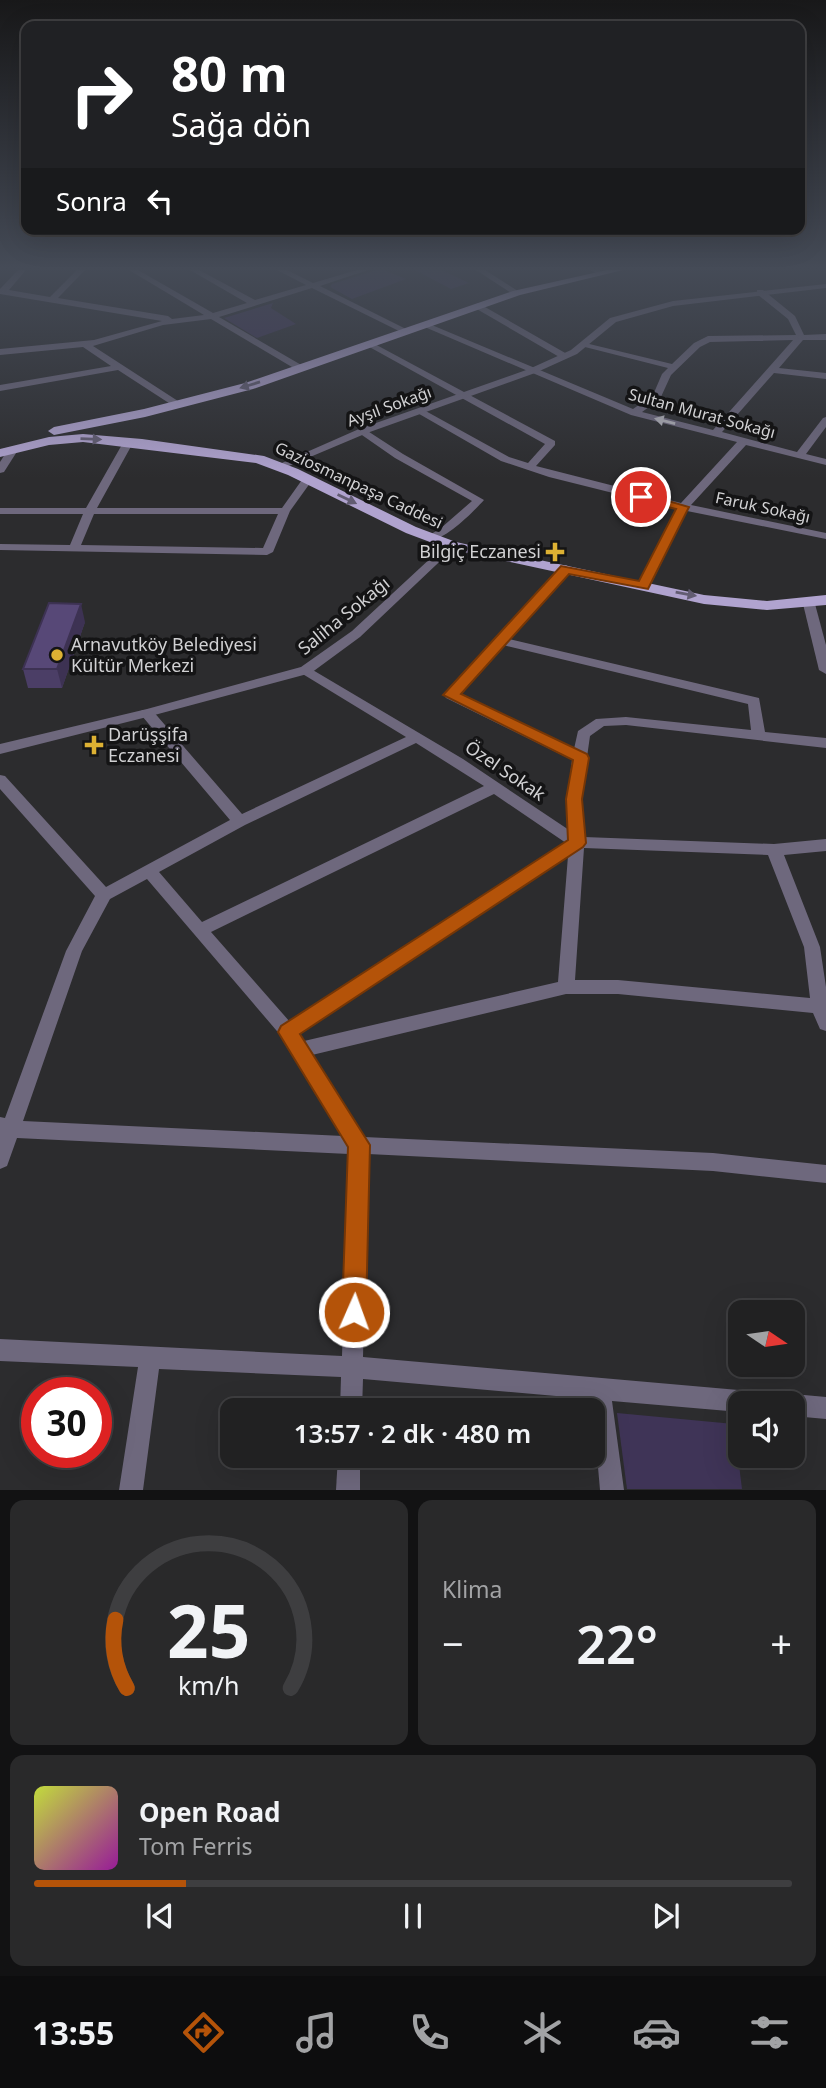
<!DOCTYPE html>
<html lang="tr">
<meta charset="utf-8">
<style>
:root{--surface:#212122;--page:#29292a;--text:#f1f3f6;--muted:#a2a3a5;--line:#3e3e40;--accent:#b45309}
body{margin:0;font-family:"Noto Sans",sans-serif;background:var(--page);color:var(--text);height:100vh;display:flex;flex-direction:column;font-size:26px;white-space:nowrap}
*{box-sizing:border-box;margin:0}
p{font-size:23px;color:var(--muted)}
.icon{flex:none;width:38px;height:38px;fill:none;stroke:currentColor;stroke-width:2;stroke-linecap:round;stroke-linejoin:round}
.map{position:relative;height:1490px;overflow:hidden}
.side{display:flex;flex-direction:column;gap:10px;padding:10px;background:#121213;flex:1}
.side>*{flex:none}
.hud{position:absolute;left:21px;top:21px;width:784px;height:214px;border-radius:14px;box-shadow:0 7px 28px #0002,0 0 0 2px var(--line);background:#202124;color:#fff;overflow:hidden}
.needle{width:46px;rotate:103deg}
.buttons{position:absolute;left:728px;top:1300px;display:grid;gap:14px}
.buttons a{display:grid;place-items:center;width:77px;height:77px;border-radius:14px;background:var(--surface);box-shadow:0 7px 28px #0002,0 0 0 2px var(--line);font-size:35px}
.speed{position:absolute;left:21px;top:1377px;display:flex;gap:14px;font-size:35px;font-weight:700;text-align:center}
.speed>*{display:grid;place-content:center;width:91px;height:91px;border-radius:50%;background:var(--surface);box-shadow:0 7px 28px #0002,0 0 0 2px var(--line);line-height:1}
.speed .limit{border:10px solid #d22;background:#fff;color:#111}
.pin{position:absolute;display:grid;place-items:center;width:60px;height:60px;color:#fff;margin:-30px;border:4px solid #fff;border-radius:50%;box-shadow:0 2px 7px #0007}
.me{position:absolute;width:77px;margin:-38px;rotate:2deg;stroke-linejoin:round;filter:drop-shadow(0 0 5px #0008)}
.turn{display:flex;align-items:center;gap:24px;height:147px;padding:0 35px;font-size:32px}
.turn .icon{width:91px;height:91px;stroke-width:2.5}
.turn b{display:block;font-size:49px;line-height:60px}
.then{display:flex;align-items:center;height:66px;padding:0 35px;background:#0003;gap:14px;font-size:26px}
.big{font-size:52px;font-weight:600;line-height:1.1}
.side .widget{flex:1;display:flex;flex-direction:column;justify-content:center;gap:10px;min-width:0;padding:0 24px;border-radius:14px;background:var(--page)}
.side .dial{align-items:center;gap:0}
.dial svg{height:182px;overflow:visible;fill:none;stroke:var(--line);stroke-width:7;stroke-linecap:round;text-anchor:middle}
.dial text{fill:var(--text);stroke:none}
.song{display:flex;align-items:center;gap:21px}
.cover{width:84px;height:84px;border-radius:10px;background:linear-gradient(135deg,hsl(70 70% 55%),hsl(300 70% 35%))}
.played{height:7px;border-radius:4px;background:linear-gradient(90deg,var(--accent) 20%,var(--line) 20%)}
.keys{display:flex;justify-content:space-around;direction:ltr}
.heat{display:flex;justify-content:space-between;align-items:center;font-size:38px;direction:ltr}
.side .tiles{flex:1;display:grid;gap:10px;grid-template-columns:1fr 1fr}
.widget:last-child{grid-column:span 2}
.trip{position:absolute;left:220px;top:1398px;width:385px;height:70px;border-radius:14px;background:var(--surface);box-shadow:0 7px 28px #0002,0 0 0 2px var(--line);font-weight:600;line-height:70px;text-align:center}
.tab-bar{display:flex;height:112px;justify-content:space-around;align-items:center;background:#0d0d0e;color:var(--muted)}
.tab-bar .icon{width:49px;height:49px}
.tab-bar .active{color:var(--accent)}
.tab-bar b{font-size:32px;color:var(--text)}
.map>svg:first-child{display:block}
.green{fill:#3f3457}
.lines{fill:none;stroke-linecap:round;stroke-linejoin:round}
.pedestrian{fill:#6e687d;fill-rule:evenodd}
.minor{fill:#6e687d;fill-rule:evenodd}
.tertiary{fill:#6e687d;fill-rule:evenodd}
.primary{fill:#b0a3cf;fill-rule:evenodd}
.wall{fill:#4b3e66}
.shaded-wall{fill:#3d3253}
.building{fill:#574877;stroke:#3d3253;stroke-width:2}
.oneway{fill:#625c72}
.oneway2{fill:#b8b7be}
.route{fill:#b45309;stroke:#753606;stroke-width:2}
.poi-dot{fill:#ddb133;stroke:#141415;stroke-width:2.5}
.labels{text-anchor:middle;stroke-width:7;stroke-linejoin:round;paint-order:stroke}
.far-street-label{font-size:16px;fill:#d1d1d3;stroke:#141415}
.poi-label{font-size:18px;fill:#d1d1d3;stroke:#141415;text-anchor:start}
.street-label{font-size:18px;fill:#d1d1d3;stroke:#141415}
</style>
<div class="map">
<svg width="826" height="1490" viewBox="0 0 826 1490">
<rect width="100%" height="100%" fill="#2c2c2e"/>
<g class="green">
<path d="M376 270H384L406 279 352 299 330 287 332 284Z"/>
<path d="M415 270H442L469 283 451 289Z"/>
<path d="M273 303 271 308 296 324 257 338 224 318Z"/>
<path d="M617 1413 734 1424 742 1489H627Z"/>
</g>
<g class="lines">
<path class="pedestrian" d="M590 270H599L604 273 600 275Z"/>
<g class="minor">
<path d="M18 270H26L9 290 50 297 77 270H85L58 298 168 316 172 319 204 315 129 270H138L213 313 247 303 190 270H199L255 300 306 285 277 270H287L313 283 357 270H368L320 286 410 331 403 333 312 288 219 317 303 366V370H297L211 319 163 325 93 346 181 403V407H175L118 370 0 391V385L111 366 83 347 0 355V349L94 340 162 321 0 294V289Z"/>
<path d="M476 270H485L521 293 514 295Z"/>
<path d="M757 290H763L795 316 804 335 826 334V340H803L779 368 826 373V379L774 373 722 432 797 452 823 418 826 417V427L806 454 826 459V465L746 445 691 505 826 533V539L687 511 650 586 644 590 638 586 677 509 549 477 501 461 414 411 422 409 509 457 528 463 545 444 364 344 371 342 555 441V445L536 466 681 503 737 442 631 415 420 325 427 323 633 409 653 395 662 374 668 368 581 346V342L672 364 694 343 708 336 796 335 788 319 757 294ZM793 340 713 430 642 412 660 399 671 375 700 347 710 342Z"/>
<path d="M478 303 567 354 569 356 561 358 475 308 474 306Z"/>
<path d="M363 428 403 454 484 500C473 512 444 542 428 540V536L441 528 472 501 395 458 359 433 358 431Z"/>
<path d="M129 438 134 441 97 508H282L304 477 308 476 313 479 290 511 273 552 267 555 0 550V544L70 545 83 514H0V508H86L124 441ZM94 514H278L263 548 81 545Z"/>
<path d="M13 447 18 450 4 472 0 473V462L9 448Z"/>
<path d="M566 565 570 567V571L509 639 759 698 765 732 826 738V748L626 725 604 726 590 736 581 799 584 837 774 844 826 839V851L784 855 820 947 826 987V1031L820 1029 813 1013 618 994H566L312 1055 364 1137 713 1153 826 1165V1183L713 1171 368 1154 363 1357 773 1393 781 1396 783 1402 785 1397 793 1394 826 1397V1419L793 1416V1404H740V1412L612 1401 624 1490H600L593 1410H591L590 1399 363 1379 362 1410H340L341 1377 159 1369 143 1490H119L138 1367 0 1361V1339L342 1356 349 1154 17 1138 7 1166 0 1169V1117L5 1118 66 951 95 896 0 789V775L5 776 106 887 230 820 142 716 140 713 142 710H152L242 814 406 737 301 673 299 670 306 666 463 759 569 830 567 799 572 760 446 698 444 695 562 567ZM503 645 748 704 751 730 626 717 596 719 578 731 574 749 460 694ZM416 743 484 786 202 922 159 872 245 825ZM494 794 566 843 290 1022 211 932ZM584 848 768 855 804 947 810 998 618 980H575ZM568 856 558 982 304 1041 299 1034ZM147 879 282 1037 343 1136 23 1121 82 951 110 899Z"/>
<path d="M809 600 815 604 826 645V674L819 670 803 604Z"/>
<path d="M338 1456H360V1490H336Z"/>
</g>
<g class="tertiary">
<path d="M826 284V288L673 306 616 322 577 354 535 373 367 433 284 468 280 469 275 466 359 429 529 369 571 350 610 318 673 301Z"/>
<path d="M451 542 457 545 455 547 360 637 311 673 147 717 0 754V744L147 709 301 667 352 631 447 543Z"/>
</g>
<g class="primary">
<path d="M607 270H623L520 295 253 389 145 417 54 435 48 431 54 427 144 409 245 383 513 291Z"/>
<path d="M83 434 142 439 264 456 298 469 416 527 456 542 483 548 704 595 767 601 826 595V605L767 610 704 604 446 548 406 533 288 475 256 463 83 442 49 445 0 457V449L49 437Z"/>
</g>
</g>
<path class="wall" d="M85 622 62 688H28L23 669Z"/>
<path class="shaded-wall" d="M81 604 85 622 62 688 57 669Z"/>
<path class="building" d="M49 603 81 604 57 669H23Z"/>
<defs><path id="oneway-solid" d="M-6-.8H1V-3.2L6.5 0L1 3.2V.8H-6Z" transform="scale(1.75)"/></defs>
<g class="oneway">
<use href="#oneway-solid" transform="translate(250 385) rotate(163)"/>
<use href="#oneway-solid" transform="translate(91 439) rotate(2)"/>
<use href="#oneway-solid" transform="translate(347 499) rotate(26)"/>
<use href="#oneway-solid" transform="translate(686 594) rotate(10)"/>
</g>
<use class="oneway2" href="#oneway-solid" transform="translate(665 421) rotate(-166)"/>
<linearGradient id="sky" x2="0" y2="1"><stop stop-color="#181819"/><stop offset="0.56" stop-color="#454b57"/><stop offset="1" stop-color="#454b57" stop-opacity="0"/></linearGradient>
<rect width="826" height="478" fill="url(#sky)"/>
<path class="route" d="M641 493 689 507 648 589 569 574 461 694 587 754 589 758 582 799 586 843 583 847 300 1034 370 1145 366 1312 363 1320 354 1324 346 1320 342 1312 348 1147 278 1032 281 1026 568 840 566 799 573 760 443 695 561 566 639 581 676 509 637 500 635 497Z"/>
<g class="poi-dot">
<path d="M551.5 541.5h7v7h7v7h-7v7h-7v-7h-7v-7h7z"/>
<circle cx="57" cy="655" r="7"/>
<path d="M90.5 734.5h7v7h7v7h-7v7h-7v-7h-7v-7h7z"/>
</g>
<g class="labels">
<g class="far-street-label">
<text transform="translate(389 406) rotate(-20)" y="6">Ayşıl Sokağı</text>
<text transform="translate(702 413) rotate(15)" y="6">Sultan Murat Sokağı</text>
<text transform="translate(359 485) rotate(25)" y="6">Gaziosmanpaşa Caddesi</text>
<text transform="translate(763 507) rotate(12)" y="6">Faruk Sokağı</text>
</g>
<g class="poi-label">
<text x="541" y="558" text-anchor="end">Bilgiç Eczanesi</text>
<text x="71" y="651">Arnavutköy Belediyesi<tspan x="71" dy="21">Kültür Merkezi</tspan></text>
<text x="108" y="741">Darüşşifa<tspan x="108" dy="21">Eczanesi</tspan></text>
</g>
<g class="street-label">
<text transform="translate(344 616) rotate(-39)" y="6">Saliha Sokağı</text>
<text transform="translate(505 771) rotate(34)" y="6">Özel Sokak</text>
</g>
</g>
</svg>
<div class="buttons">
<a><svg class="needle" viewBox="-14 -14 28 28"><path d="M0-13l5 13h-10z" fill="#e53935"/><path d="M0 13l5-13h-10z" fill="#a2a3a5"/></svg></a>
<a><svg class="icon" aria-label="sound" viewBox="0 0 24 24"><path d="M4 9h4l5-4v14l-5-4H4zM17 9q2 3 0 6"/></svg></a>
</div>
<div class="speed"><div class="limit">30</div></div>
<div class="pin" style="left:641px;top:497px;background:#d93025"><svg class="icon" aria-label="arrive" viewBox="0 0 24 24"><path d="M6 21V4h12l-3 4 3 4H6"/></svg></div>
<svg class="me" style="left:354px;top:1312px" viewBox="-20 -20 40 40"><circle r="17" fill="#b45309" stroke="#fff" stroke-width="3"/><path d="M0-11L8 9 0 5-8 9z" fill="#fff"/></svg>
<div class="trip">13:57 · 2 dk · 480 m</div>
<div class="hud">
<div class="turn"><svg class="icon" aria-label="right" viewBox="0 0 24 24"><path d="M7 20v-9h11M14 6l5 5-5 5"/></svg><div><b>80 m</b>Sağa dön</div></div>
<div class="then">Sonra<svg class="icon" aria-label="left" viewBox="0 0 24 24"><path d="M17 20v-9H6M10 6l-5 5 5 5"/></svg></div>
</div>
</div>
<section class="side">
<div class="tiles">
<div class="widget dial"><svg viewBox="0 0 100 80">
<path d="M14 69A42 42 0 1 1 86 69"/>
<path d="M14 69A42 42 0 0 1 9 39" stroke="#b45309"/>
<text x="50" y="56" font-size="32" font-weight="700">25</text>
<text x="50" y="72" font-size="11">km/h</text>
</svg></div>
<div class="widget"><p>Klima</p>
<div class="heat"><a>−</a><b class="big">22°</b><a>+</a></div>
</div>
<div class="widget">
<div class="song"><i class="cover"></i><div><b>Open Road</b><p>Tom Ferris</p></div></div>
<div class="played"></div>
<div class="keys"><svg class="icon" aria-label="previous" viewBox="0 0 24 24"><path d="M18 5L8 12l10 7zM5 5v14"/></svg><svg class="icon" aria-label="pause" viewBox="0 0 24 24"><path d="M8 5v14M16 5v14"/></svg><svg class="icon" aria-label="next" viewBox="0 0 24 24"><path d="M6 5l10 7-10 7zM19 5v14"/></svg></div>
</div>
</div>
</section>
<nav class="tab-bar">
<b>13:55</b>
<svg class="icon active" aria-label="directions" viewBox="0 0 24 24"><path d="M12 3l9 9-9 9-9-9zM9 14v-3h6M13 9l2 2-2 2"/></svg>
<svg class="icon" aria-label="music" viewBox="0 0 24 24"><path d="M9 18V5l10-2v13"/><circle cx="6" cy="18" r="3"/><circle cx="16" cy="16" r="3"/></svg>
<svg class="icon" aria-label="phone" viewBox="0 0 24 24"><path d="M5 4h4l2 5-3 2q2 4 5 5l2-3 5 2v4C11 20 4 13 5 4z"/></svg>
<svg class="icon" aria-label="climate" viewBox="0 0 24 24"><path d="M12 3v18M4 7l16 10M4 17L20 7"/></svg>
<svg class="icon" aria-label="car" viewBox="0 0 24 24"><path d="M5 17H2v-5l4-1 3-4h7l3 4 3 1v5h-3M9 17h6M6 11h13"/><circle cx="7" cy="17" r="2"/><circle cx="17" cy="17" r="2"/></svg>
<svg class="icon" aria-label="filters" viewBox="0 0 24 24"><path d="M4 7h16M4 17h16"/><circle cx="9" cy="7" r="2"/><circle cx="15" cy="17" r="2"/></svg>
</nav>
